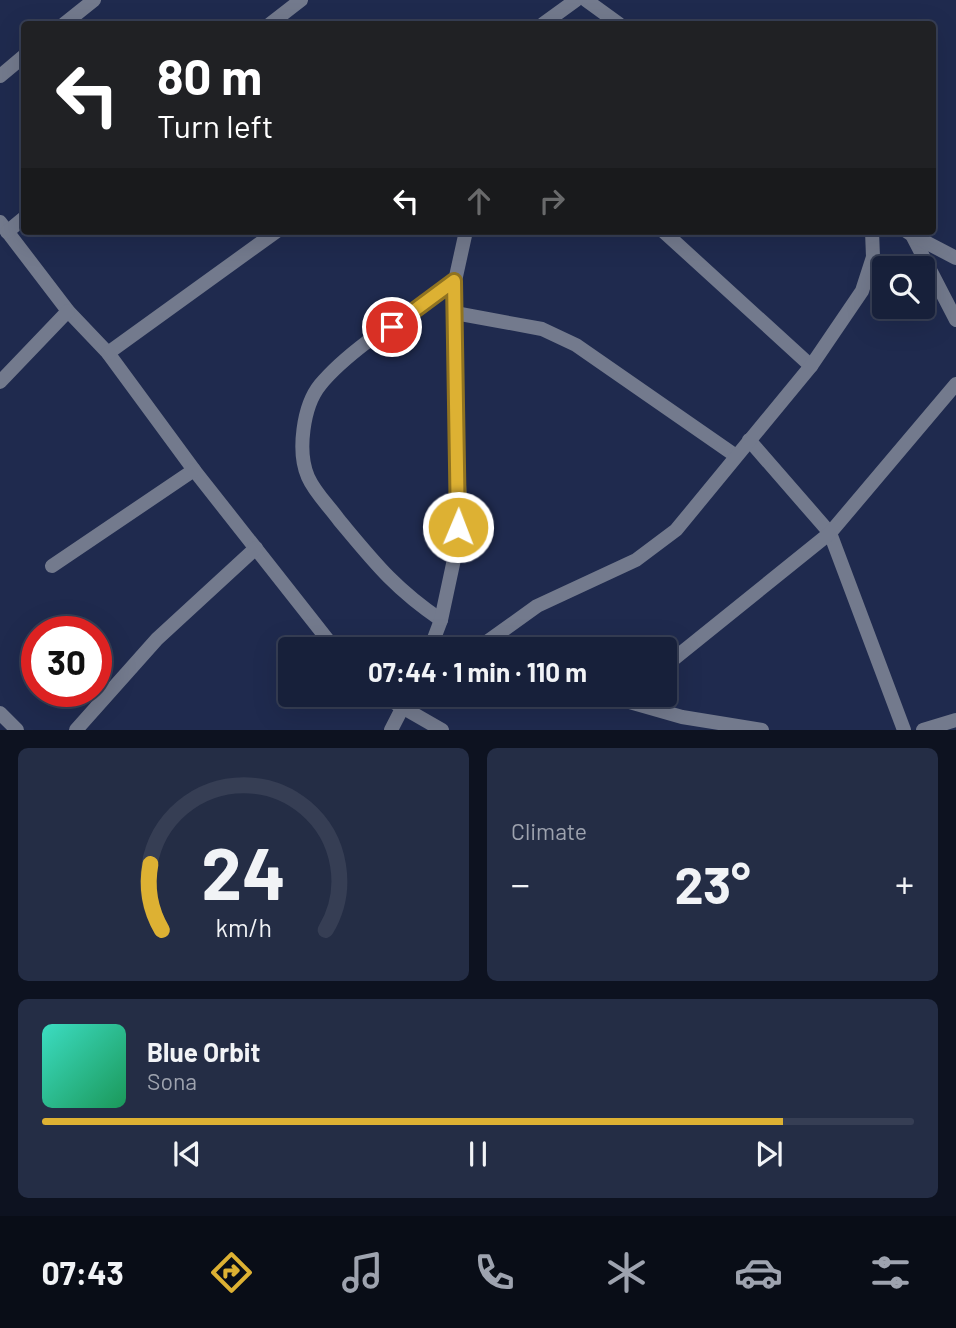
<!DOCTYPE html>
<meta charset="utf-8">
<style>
:root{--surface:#17203a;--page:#242d45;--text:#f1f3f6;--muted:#9ea3af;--line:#363e54;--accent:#ddb133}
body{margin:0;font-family:Barlow,sans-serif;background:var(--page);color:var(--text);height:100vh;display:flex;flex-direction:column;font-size:26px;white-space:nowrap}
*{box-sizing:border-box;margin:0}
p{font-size:23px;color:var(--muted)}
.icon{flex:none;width:38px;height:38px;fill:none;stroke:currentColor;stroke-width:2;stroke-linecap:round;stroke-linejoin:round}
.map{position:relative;height:730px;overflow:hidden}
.panel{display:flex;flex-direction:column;gap:18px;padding:18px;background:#0d1220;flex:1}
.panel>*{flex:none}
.banner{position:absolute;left:21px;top:21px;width:915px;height:214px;border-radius:7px;box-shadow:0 7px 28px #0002,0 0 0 2px var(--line);background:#202124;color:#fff;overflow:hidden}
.controls{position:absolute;left:872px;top:256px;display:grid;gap:14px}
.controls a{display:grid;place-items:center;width:63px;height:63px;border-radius:7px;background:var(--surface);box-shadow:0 7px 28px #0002,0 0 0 2px var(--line);font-size:35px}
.speed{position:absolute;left:21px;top:616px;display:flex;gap:14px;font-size:35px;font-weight:700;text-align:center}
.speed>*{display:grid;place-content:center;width:91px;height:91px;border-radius:50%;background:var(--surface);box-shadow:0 7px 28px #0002,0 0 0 2px var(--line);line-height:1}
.speed .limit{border:10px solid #d22;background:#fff;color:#111}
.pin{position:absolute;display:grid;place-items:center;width:60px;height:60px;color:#fff;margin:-30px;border:4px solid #fff;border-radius:50%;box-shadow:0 2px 7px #0007}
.me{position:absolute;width:77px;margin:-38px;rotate:1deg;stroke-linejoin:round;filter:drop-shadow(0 0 5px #0008)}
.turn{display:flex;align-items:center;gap:24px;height:147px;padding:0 21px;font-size:32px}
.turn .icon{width:91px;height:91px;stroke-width:2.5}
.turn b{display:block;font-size:49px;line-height:60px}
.lanes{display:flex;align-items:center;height:66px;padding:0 21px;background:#0003;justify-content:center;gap:35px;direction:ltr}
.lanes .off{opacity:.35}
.big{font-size:52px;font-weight:700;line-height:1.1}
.panel .widget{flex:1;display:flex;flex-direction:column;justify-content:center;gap:10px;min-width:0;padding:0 24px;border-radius:10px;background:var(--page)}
.panel .dial{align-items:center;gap:0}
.dial svg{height:182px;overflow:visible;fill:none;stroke:var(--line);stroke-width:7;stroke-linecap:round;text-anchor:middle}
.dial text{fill:var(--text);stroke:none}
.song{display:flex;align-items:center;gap:21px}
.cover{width:84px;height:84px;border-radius:10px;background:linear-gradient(135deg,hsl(170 70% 55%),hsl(150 70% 35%))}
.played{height:7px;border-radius:4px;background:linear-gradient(90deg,var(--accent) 85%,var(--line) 85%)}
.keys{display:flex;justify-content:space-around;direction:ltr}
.heat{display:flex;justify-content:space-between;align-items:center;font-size:38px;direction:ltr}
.panel .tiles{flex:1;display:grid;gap:18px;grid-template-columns:1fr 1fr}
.widget:last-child{grid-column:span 2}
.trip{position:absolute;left:278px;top:637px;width:399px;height:70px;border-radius:7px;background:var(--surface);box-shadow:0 7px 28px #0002,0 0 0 2px var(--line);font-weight:700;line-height:70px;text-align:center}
.dock{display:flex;height:112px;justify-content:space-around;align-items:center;background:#090d17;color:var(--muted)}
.dock .icon{width:49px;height:49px}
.dock .current{color:var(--accent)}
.dock b{font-size:32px;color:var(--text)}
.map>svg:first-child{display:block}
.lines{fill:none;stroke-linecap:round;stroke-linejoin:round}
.street{stroke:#737a8d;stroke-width:14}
.route-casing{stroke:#907321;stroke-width:18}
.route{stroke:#ddb133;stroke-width:12}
</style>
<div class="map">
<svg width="956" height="730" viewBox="0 0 956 730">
<rect width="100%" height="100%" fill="#1f2a4e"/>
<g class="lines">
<g class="street">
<path d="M586 0 619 24"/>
<path d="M64 24 94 0"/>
<path d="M270 24 301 0"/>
<path d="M543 24 576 0"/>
<path d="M0 76 24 56"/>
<path d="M0 222 68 311 108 353 194 470 335 649"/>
<path d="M663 231 811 366"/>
<path d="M906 231 912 235 956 320"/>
<path d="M7 232 24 218"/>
<path d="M912 235 956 258"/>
<path d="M455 313 542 329 576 345 736 456"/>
<path d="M108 353 277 231"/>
<path d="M0 382 68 311"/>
<path d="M749 440 830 533 904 730"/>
<path d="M52 566 194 470"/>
<path d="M441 620C394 588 374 562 339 520 329 506 315 493 308 477 297 452 303 406 320 385 351 347 414 310 455 281"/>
<path d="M430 649 441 620 456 550 460 505 454 383 455 281 466 231"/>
<path d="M477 649 537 606 636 560 676 530 811 366 862 291 873 257 872 231"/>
<path d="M665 666 830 533 956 384"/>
<path d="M381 695 442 730"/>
<path d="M605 695 682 717 762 730"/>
<path d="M0 713 17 730"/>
<path d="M76 730 157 639 256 548"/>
<path d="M391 730 409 695"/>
<path d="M923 730 956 720"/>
</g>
</g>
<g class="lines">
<defs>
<path id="route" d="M392 327 454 281 458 527"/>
</defs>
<use href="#route" class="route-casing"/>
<use href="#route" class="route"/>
</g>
</svg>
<div class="controls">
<a><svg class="icon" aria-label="search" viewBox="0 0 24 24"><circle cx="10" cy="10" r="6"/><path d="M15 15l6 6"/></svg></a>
</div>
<div class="speed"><div class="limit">30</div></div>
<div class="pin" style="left:392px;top:327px;background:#d93025"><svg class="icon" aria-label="arrive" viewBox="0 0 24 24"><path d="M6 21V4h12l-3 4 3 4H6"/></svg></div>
<svg class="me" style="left:458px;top:527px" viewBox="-20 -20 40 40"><circle r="17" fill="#ddb133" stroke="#fff" stroke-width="3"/><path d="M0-11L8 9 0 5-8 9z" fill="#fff"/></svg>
<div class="trip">07:44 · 1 min · 110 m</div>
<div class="banner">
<div class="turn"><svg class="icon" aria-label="left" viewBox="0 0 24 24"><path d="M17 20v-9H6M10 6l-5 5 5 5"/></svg><div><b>80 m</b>Turn left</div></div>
<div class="lanes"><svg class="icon" aria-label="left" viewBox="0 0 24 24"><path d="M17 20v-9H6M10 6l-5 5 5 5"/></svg><svg class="icon off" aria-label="ahead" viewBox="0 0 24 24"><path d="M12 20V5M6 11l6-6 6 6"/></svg><svg class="icon off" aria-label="right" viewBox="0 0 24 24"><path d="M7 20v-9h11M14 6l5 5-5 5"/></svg></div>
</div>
</div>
<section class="panel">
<div class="tiles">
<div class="widget dial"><svg viewBox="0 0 100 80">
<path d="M14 69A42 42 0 1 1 86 69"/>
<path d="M14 69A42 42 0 0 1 9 40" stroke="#ddb133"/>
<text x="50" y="56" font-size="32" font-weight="700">24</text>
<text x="50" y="72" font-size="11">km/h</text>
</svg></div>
<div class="widget"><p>Climate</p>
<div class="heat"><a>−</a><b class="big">23°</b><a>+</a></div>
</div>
<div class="widget">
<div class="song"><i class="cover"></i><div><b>Blue Orbit</b><p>Sona</p></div></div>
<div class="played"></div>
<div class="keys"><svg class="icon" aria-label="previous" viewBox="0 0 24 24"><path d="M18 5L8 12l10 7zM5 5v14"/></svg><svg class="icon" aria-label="pause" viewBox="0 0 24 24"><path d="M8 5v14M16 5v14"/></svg><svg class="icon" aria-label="next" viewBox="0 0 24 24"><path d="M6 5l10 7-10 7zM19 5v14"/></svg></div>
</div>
</div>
</section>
<nav class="dock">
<b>07:43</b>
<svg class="icon current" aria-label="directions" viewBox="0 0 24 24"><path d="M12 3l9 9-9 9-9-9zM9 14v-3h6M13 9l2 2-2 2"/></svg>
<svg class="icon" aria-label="music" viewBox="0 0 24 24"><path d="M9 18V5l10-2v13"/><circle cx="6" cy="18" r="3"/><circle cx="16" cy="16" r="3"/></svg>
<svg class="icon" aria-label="phone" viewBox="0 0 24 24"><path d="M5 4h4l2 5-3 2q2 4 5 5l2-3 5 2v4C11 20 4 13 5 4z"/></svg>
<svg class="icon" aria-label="climate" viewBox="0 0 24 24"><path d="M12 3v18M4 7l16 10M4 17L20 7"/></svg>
<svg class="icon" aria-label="car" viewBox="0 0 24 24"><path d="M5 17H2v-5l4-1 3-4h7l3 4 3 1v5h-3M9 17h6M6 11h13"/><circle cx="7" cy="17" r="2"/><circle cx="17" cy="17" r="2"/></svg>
<svg class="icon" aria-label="filters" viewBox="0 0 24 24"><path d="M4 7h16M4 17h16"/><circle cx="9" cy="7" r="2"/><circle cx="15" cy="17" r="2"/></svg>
</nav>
